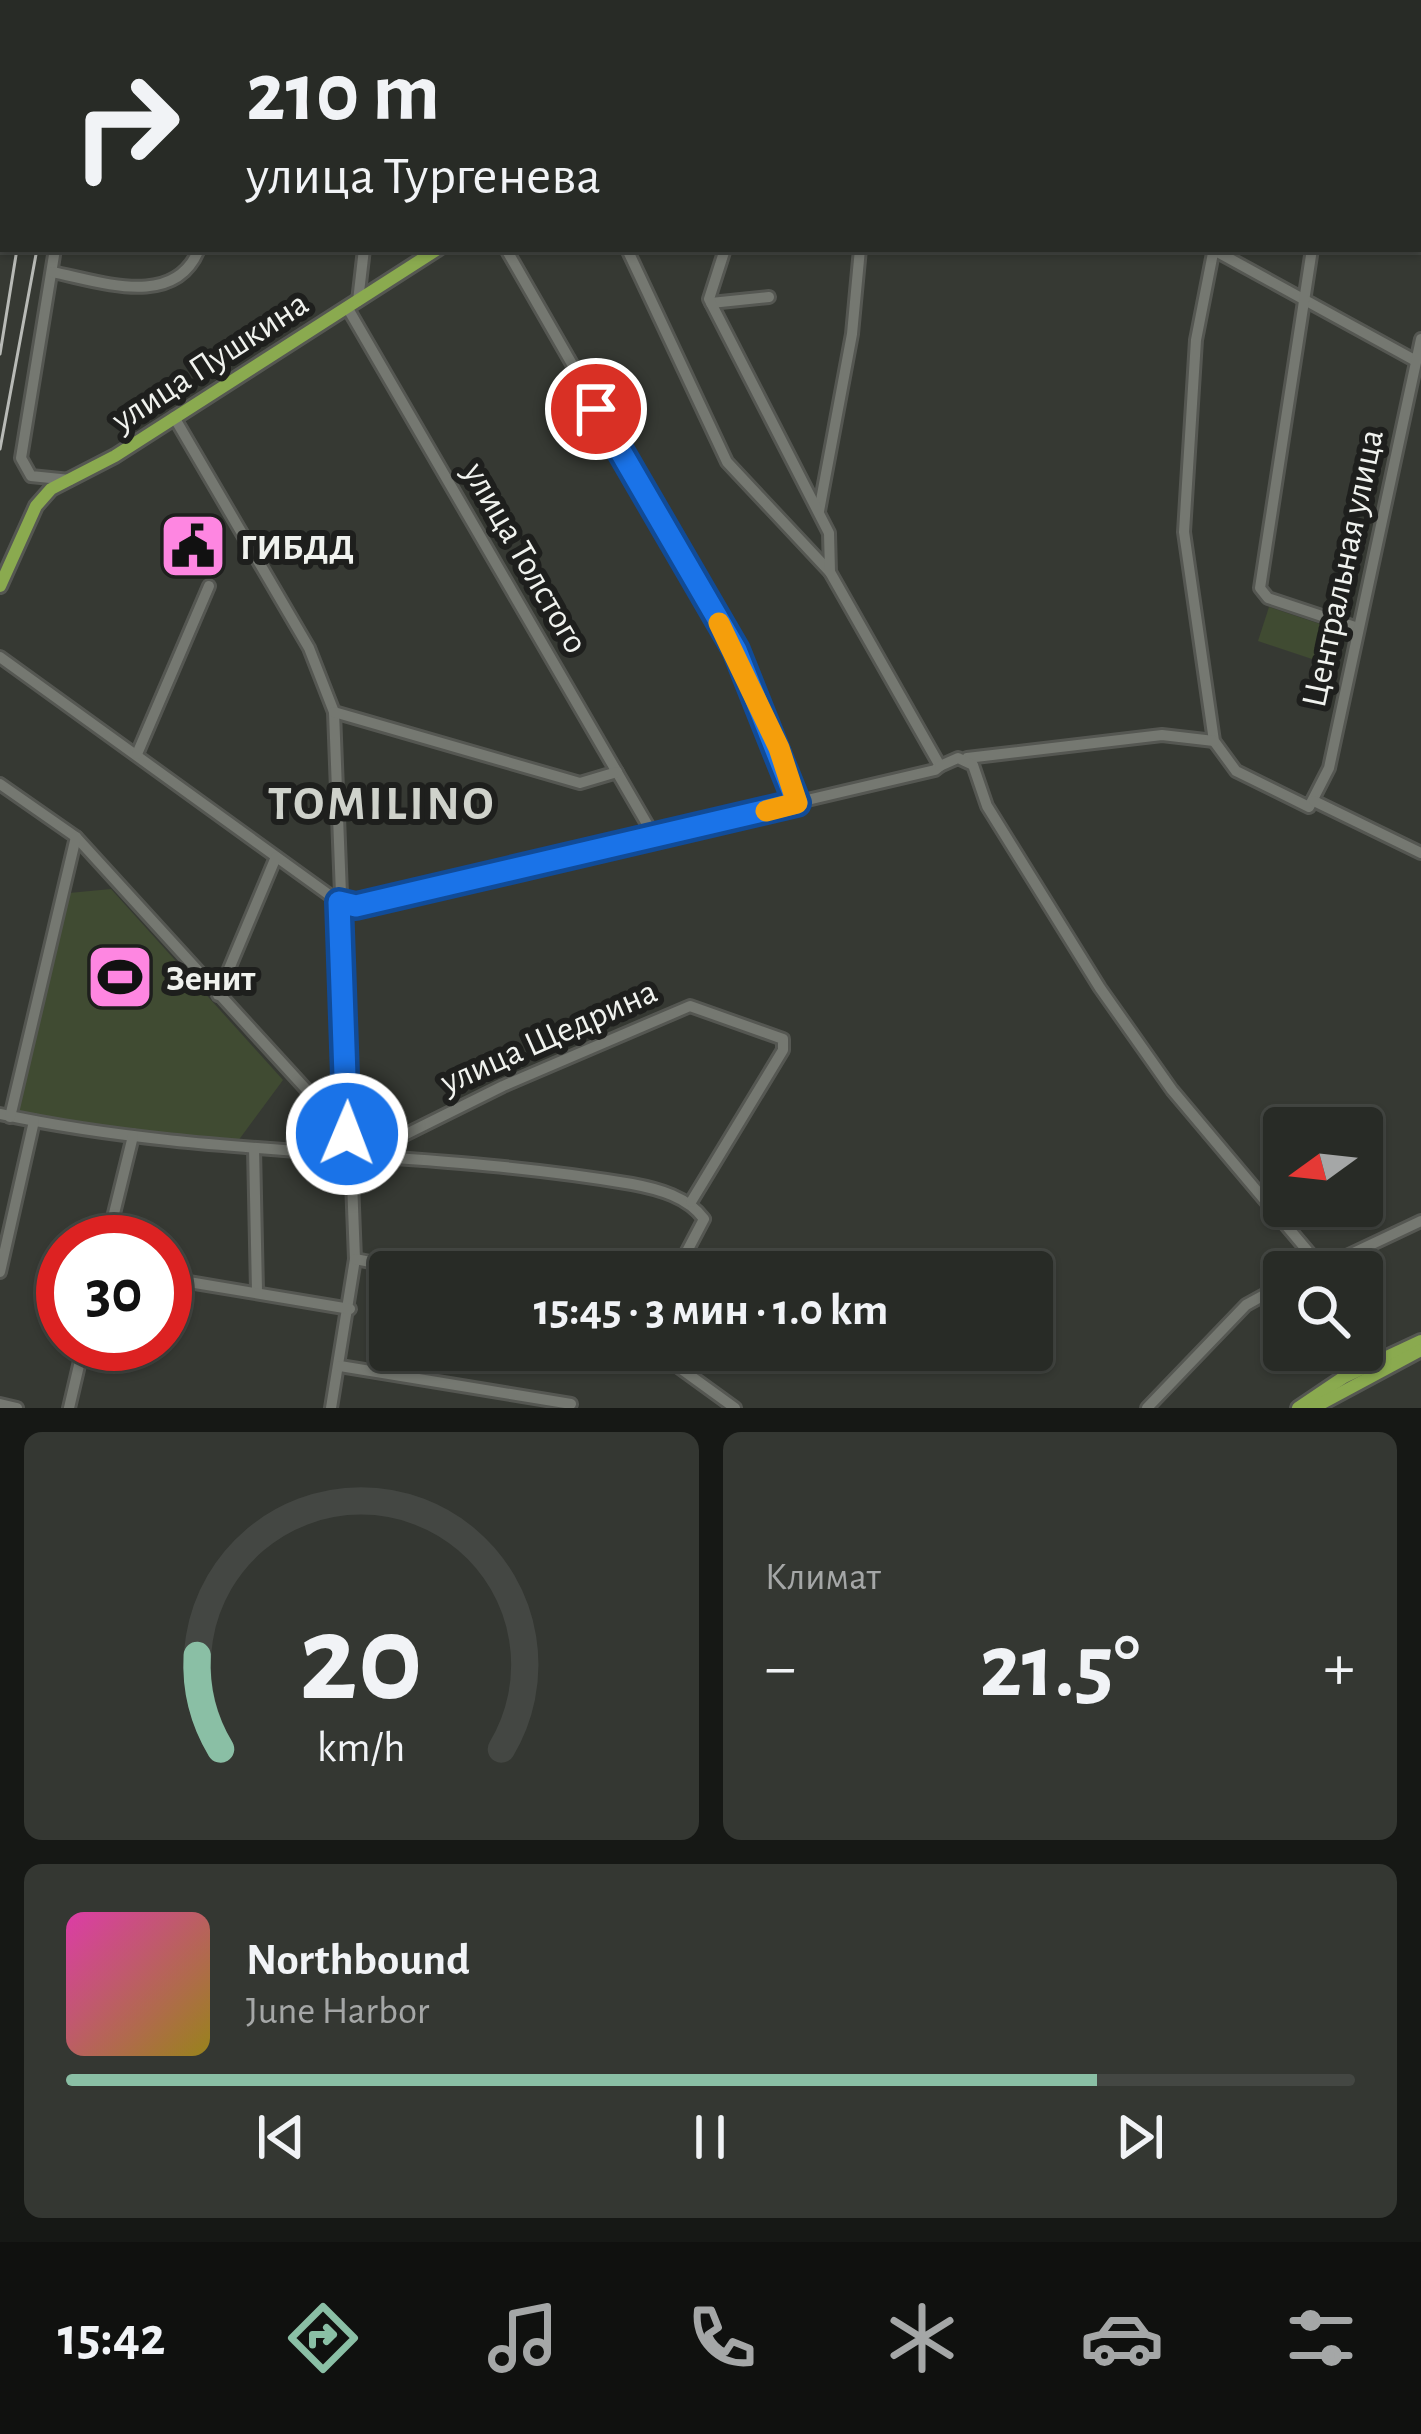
<!DOCTYPE html>
<html lang="ru">
<meta charset="utf-8">
<style>
:root{--surface:#282b26;--page:#343732;--text:#f1f3f6;--muted:#a5a7a7;--line:#444743;--accent:#8abfa5}
body{margin:0;font-family:"Alegreya Sans",sans-serif;background:var(--page);color:var(--text);height:100vh;display:flex;flex-direction:column;font-size:45px;white-space:nowrap}
*{box-sizing:border-box;margin:0}
p{font-size:39px;color:var(--muted)}
.icon{flex:none;width:66px;height:66px;fill:none;stroke:currentColor;stroke-width:2;stroke-linecap:round;stroke-linejoin:round}
.map{position:relative;height:1408px;overflow:hidden}
.side{display:flex;flex-direction:column;gap:24px;padding:24px;background:#161815;flex:1}
.side>*{flex:none}
.guide{position:absolute;left:0px;top:0px;width:1422px;height:252px;box-shadow:0 3px 9px #0004,0 0 0 3px var(--line);background:#282b26;color:var(--text);overflow:hidden}
.needle{width:78px;rotate:255deg}
.controls{position:absolute;left:1263px;top:1107px;display:grid;gap:24px}
.controls a{display:grid;place-items:center;width:120px;height:120px;border-radius:12px;background:var(--surface);box-shadow:0 3px 9px #0004,0 0 0 3px var(--line);font-size:60px}
.speed{position:absolute;left:36px;top:1215px;display:flex;gap:24px;font-size:60px;font-weight:700;text-align:center}
.speed>*{display:grid;place-content:center;width:156px;height:156px;border-radius:50%;background:var(--surface);box-shadow:0 3px 9px #0004,0 0 0 3px var(--line);line-height:1}
.speed .limit{border:18px solid #d22;background:#fff;color:#111}
.pin{position:absolute;display:grid;place-items:center;width:102px;height:102px;color:#fff;margin:-51px;border:6px solid #fff;border-radius:50%;box-shadow:0 3px 12px #0007}
.me{position:absolute;width:132px;margin:-66px;rotate:1deg;stroke-linejoin:round;filter:drop-shadow(0 0 9px #0008)}
.turn{display:flex;align-items:center;gap:42px;height:252px;padding:0 48px;font-size:54px}
.turn .icon{width:156px;height:156px;stroke-width:2.5}
.turn b{display:block;font-size:84px;line-height:102px}
.big{font-size:90px;font-weight:600;line-height:1.1}
.side .tile{flex:1;display:flex;flex-direction:column;justify-content:center;gap:18px;min-width:0;padding:0 42px;border-radius:18px;background:var(--page)}
.side .dial{align-items:center;gap:0}
.dial svg{height:312px;overflow:visible;fill:none;stroke:var(--line);stroke-width:7;stroke-linecap:round;text-anchor:middle}
.dial text{fill:var(--text);stroke:none}
.song{display:flex;align-items:center;gap:36px}
.cover{width:144px;height:144px;border-radius:18px;background:linear-gradient(135deg,hsl(320 70% 55%),hsl(50 70% 35%))}
.played{height:12px;border-radius:6px;background:linear-gradient(90deg,var(--accent) 80%,var(--line) 80%)}
.keys{display:flex;justify-content:space-around;direction:ltr}
.heat{display:flex;justify-content:space-between;align-items:center;font-size:66px;direction:ltr}
.side .tiles{flex:1;display:grid;gap:24px;grid-template-columns:1fr 1fr}
.tile:last-child{grid-column:span 2}
.trip{position:absolute;left:369px;top:1251px;width:684px;height:120px;border-radius:12px;background:var(--surface);box-shadow:0 3px 9px #0004,0 0 0 3px var(--line);font-weight:600;line-height:120px;text-align:center}
.tab-bar{display:flex;height:192px;justify-content:space-around;align-items:center;background:#10110f;color:var(--muted)}
.tab-bar .icon{width:84px;height:84px}
.tab-bar .selected{color:var(--accent)}
.tab-bar b{font-size:54px;color:var(--text)}
.map>svg:first-child{display:block}
.green{fill:#404b32}
.lines{fill:none;stroke-linecap:round;stroke-linejoin:round}
.minor-casing{stroke:#555752;stroke-width:16}
.major-casing{stroke:#555752;stroke-width:18}
.minor{stroke:#757871;stroke-width:10}
.major{stroke:#8aaa4f;stroke-width:12}
.rail{stroke:#b8bab6;stroke-width:3}
.route-casing{stroke:#114b97;stroke-width:30}
.route{stroke:#1a73e8;stroke-width:21}
.slow{stroke:#f59e0b;stroke-width:21}
.labels{text-anchor:middle;stroke-width:12;stroke-linejoin:round;paint-order:stroke}
.street-label{font-size:36px;fill:#f0f2ee;stroke:#1e1f1d}
.poi-label{font-size:36px;font-weight:bold;fill:#f0f2ee;stroke:#1e1f1d;text-anchor:start}
.district-label{font-size:48px;font-weight:bold;letter-spacing:3px;fill:#cfd2cb;stroke:#1e1f1d}
</style>
<div class="map">
<svg width="1421" height="1408" viewBox="0 0 1421 1408">
<rect width="100%" height="100%" fill="#363933"/>
<g class="green">
<path d="M250 0H609L250 3Z"/>
<path d="M1269 607 1347 633 1336 667 1258 641Z"/>
<path d="M111 889 283 1080 238 1141 111 1131 17 1110 69 893Z"/>
</g>
<g class="lines">
<defs>
<g id="minor">
<path d="M1179 0 1187 3"/>
<path d="M20 3V0"/>
<path d="M90 3V0"/>
<path d="M236 3 237 0"/>
<path d="M614 3V0"/>
<path d="M825 3 826 0"/>
<path d="M970 3V0"/>
<path d="M1158 3 1159 0"/>
<path d="M1359 3 1360 0"/>
<path d="M1419 112 1421 107"/>
<path d="M0 159 3 140"/>
<path d="M55 249 21 458 31 476 70 480"/>
<path d="M506 249 736 650 797 803"/>
<path d="M627 249 727 462 830 572"/>
<path d="M1212 249 1416 361"/>
<path d="M1312 249 1260 588 1268 598 1358 628"/>
<path d="M1213 253 1196 340 1184 532 1214 741 1236 771 1309 807 1329 768 1421 339"/>
<path d="M52 272C99 281 175 310 199 249"/>
<path d="M358 301 364 249"/>
<path d="M711 303 769 297"/>
<path d="M347 307 654 836"/>
<path d="M174 417 309 648 334 712 355 1259 331 1408"/>
<path d="M819 511 852 334 860 249"/>
<path d="M0 657 339 902 356 906 935 770 940 766 830 572 829 533 709 299 725 249"/>
<path d="M334 712 580 783 617 772"/>
<path d="M137 754 209 586"/>
<path d="M967 758 1162 735 1214 741"/>
<path d="M940 766 958 758 973 765 987 806 1100 988 1172 1090 1322 1268"/>
<path d="M0 784 76 837 347 1134"/>
<path d="M1314 801 1421 853"/>
<path d="M218 995 276 857"/>
<path d="M0 1114C208 1159 423 1148 632 1184 659 1189 688 1197 704 1219L676 1272"/>
<path d="M10 1117 76 837"/>
<path d="M254 1148 257 1291"/>
<path d="M366 1154 503 1086 690 1006 783 1039V1050L691 1202"/>
<path d="M107 1242 133 1136"/>
<path d="M355 1259 422 1272"/>
<path d="M0 1272 34 1121"/>
<path d="M1313 1272 1421 1221"/>
<path d="M165 1278 350 1309"/>
<path d="M655 1350 735 1408"/>
<path d="M340 1366 571 1404"/>
<path d="M0 1404 17 1408"/>
<path d="M69 1408 84 1344"/>
<path d="M1147 1408 1246 1305 1284 1284"/>
</g>
<g id="major">
<path d="M1419 231 1421 233"/>
<path d="M0 586 36 506 51 489 115 456 438 249"/>
<path d="M1298 1408 1344 1377 1421 1341"/>
<path d="M1313 1408 1421 1350"/>
</g>
</defs>
<use href="#minor" class="minor-casing"/>
<use href="#major" class="major-casing"/>
<use href="#minor" class="minor"/>
<use href="#major" class="major"/>
<g class="rail">
<path d="M52 3V0"/>
<path d="M0 354 17 249"/>
<path d="M0 449 37 249"/>
</g>
</g>
<g class="lines">
<defs>
<path id="route" d="M347 1134 339 902 356 906 797 803 736 650 596 409"/>
</defs>
<use href="#route" class="route-casing"/>
<use href="#route" class="route"/>
<path class="slow" d="M719 623 779 748 797 803 766 811"/>
</g>
<defs>
<symbol id="civic-square" viewBox="-11 -11 22 22"><rect x="-9" y="-9" width="18" height="18" rx="4" fill="#fe86e1" stroke="#1e1f1d"/><path d="M-.6-6.5H3V-4.5H.6V-3L4-1V1h2V6H-6V1h2V-1L-.6-3ZM-1.2 2.5V6h2.4V2.5Z" fill="#111"/></symbol>
<symbol id="stadium-square" viewBox="-11 -11 22 22"><rect x="-9" y="-9" width="18" height="18" rx="4" fill="#fe86e1" stroke="#1e1f1d"/><path d="M0-5a6.5 5 0 1 0 0 10a6.5 5 0 1 0 0-10ZM-3.5-1.8h7v3.6h-7Z" fill="#111"/></symbol>
</defs>
<g fill-rule="evenodd">
<use href="#civic-square" x="155" y="508" width="76" height="76"/>
<use href="#stadium-square" x="82" y="939" width="76" height="76"/>
</g>
<g class="labels">
<g class="street-label">
<text transform="translate(209 360) rotate(-33)" y="13">улица Пушкина</text>
<text transform="translate(527 557) rotate(60)" y="13">улица Толстого</text>
<text transform="translate(1341 568) rotate(-78)" y="13">Центральная улица</text>
<text transform="translate(548 1035) rotate(-24)" y="13">улица Щедрина</text>
</g>
<g class="poi-label">
<text x="240" y="559">ГИБДД</text>
<text x="166" y="990">Зенит</text>
</g>
<g class="district-label">
<text x="382" y="819">TOMILINO</text>
</g>
</g>
</svg>
<div class="controls">
<a><svg class="needle" viewBox="-14 -14 28 28"><path d="M0-13l5 13h-10z" fill="#e53935"/><path d="M0 13l5-13h-10z" fill="#a5a7a7"/></svg></a>
<a><svg class="icon" aria-label="search" viewBox="0 0 24 24"><circle cx="10" cy="10" r="6"/><path d="M15 15l6 6"/></svg></a>
</div>
<div class="speed"><div class="limit">30</div></div>
<div class="pin" style="left:596px;top:409px;background:#d93025"><svg class="icon" aria-label="arrive" viewBox="0 0 24 24"><path d="M6 21V4h12l-3 4 3 4H6"/></svg></div>
<svg class="me" style="left:347px;top:1134px" viewBox="-20 -20 40 40"><circle r="17" fill="#1a73e8" stroke="#fff" stroke-width="3"/><path d="M0-11L8 9 0 5-8 9z" fill="#fff"/></svg>
<div class="trip">15:45 · 3 мин · 1.0 km</div>
<div class="guide">
<div class="turn"><svg class="icon" aria-label="right" viewBox="0 0 24 24"><path d="M7 20v-9h11M14 6l5 5-5 5"/></svg><div><b>210 m</b>улица Тургенева</div></div>
</div>
</div>
<section class="side">
<div class="tiles">
<div class="tile dial"><svg viewBox="0 0 100 80">
<path d="M14 69A42 42 0 1 1 86 69"/>
<path d="M14 69A42 42 0 0 1 8 45" stroke="#8abfa5"/>
<text x="50" y="56" font-size="32" font-weight="700">20</text>
<text x="50" y="72" font-size="11">km/h</text>
</svg></div>
<div class="tile"><p>Климат</p>
<div class="heat"><a>−</a><b class="big">21.5°</b><a>+</a></div>
</div>
<div class="tile">
<div class="song"><i class="cover"></i><div><b>Northbound</b><p>June Harbor</p></div></div>
<div class="played"></div>
<div class="keys"><svg class="icon" aria-label="previous" viewBox="0 0 24 24"><path d="M18 5L8 12l10 7zM5 5v14"/></svg><svg class="icon" aria-label="pause" viewBox="0 0 24 24"><path d="M8 5v14M16 5v14"/></svg><svg class="icon" aria-label="next" viewBox="0 0 24 24"><path d="M6 5l10 7-10 7zM19 5v14"/></svg></div>
</div>
</div>
</section>
<nav class="tab-bar">
<b>15:42</b>
<svg class="icon selected" aria-label="directions" viewBox="0 0 24 24"><path d="M12 3l9 9-9 9-9-9zM9 14v-3h6M13 9l2 2-2 2"/></svg>
<svg class="icon" aria-label="music" viewBox="0 0 24 24"><path d="M9 18V5l10-2v13"/><circle cx="6" cy="18" r="3"/><circle cx="16" cy="16" r="3"/></svg>
<svg class="icon" aria-label="phone" viewBox="0 0 24 24"><path d="M5 4h4l2 5-3 2q2 4 5 5l2-3 5 2v4C11 20 4 13 5 4z"/></svg>
<svg class="icon" aria-label="climate" viewBox="0 0 24 24"><path d="M12 3v18M4 7l16 10M4 17L20 7"/></svg>
<svg class="icon" aria-label="car" viewBox="0 0 24 24"><path d="M5 17H2v-5l4-1 3-4h7l3 4 3 1v5h-3M9 17h6M6 11h13"/><circle cx="7" cy="17" r="2"/><circle cx="17" cy="17" r="2"/></svg>
<svg class="icon" aria-label="filters" viewBox="0 0 24 24"><path d="M4 7h16M4 17h16"/><circle cx="9" cy="7" r="2"/><circle cx="15" cy="17" r="2"/></svg>
</nav>
